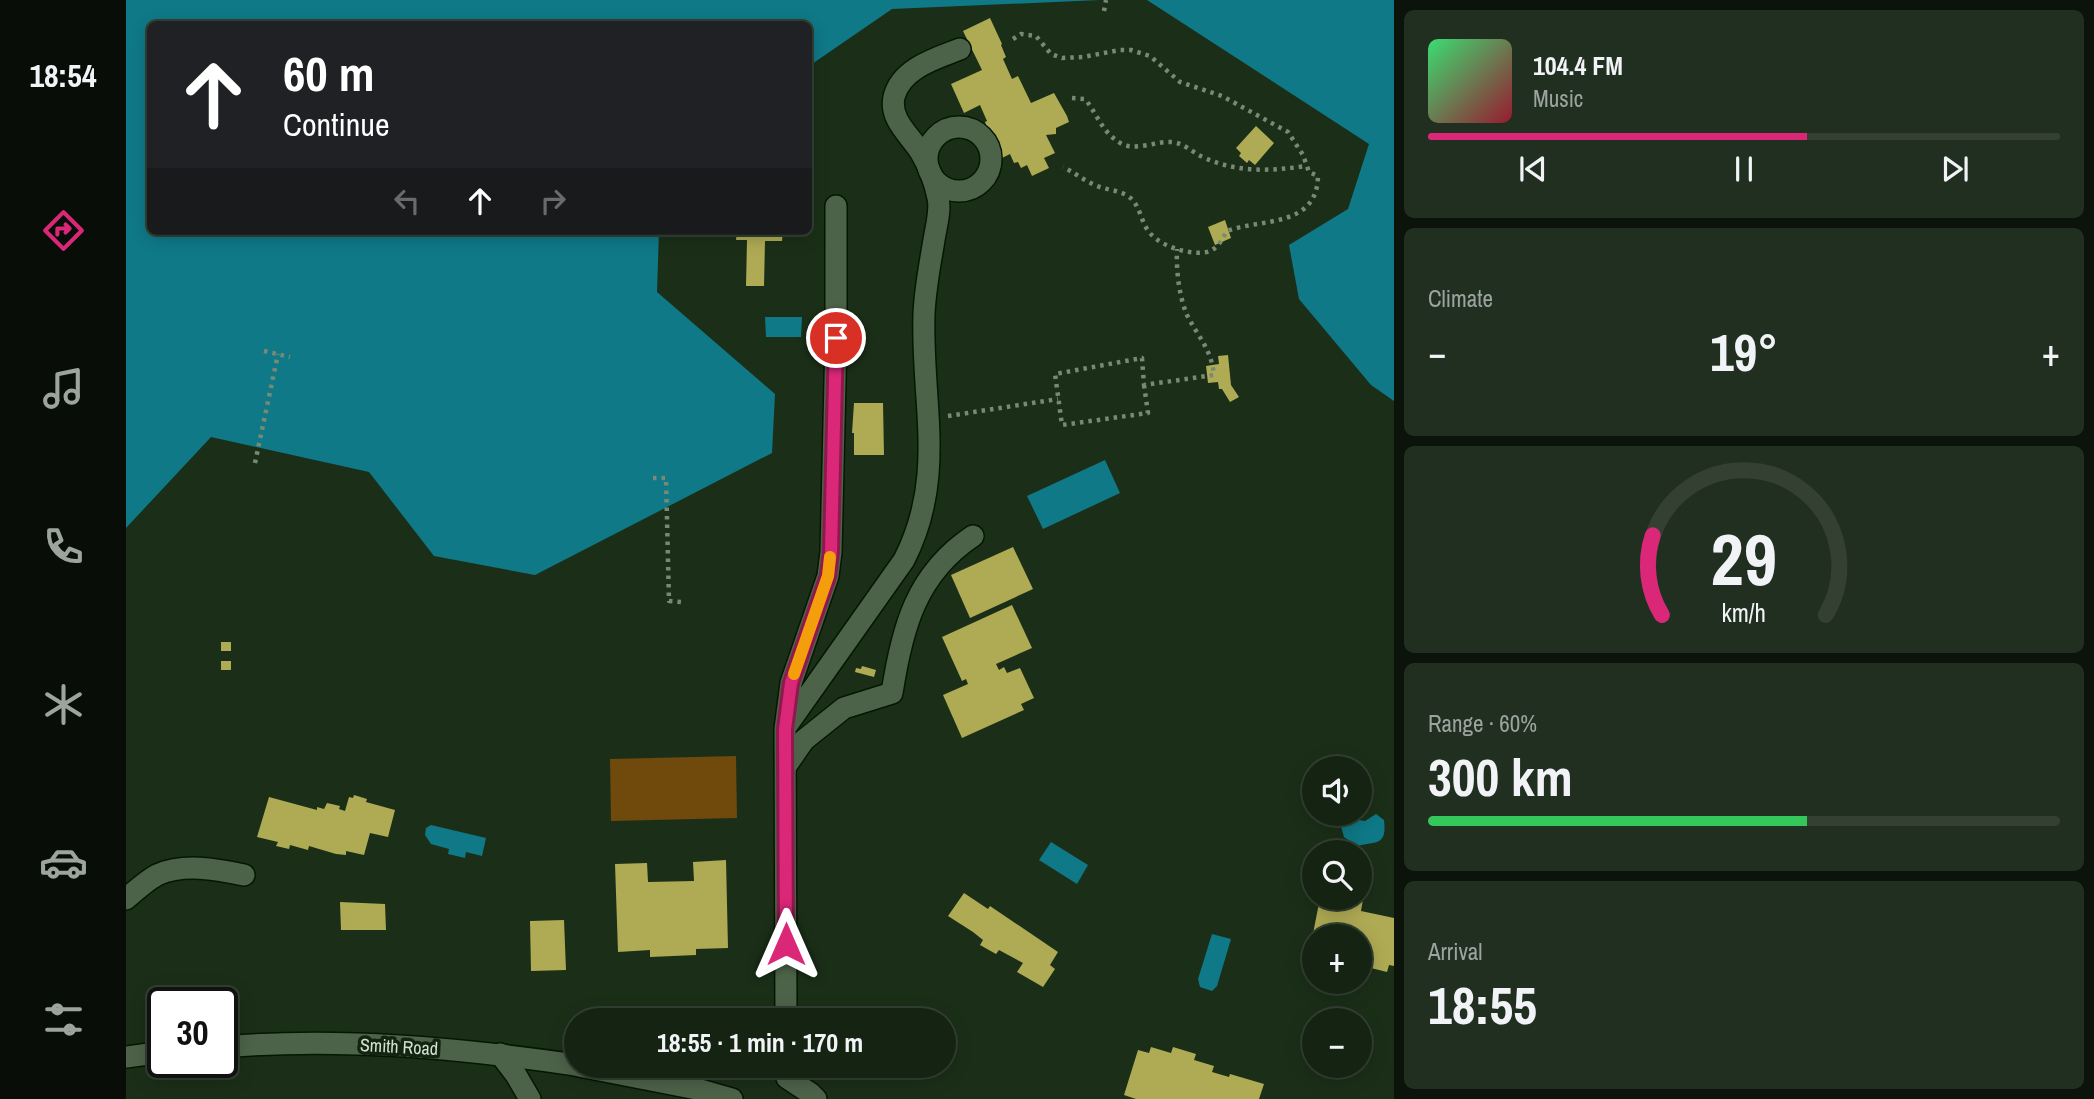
<!DOCTYPE html>
<meta charset="utf-8">
<style>
:root{--surface:#142312;--page:#212f20;--text:#f1f3f6;--muted:#9da49f;--line:#334032;--accent:#db2777}
body{margin:0;font-family:"Archivo Narrow",sans-serif;background:var(--page);color:var(--text);height:100vh;display:flex;flex-direction:column;font-size:26px;white-space:nowrap}
*{box-sizing:border-box;margin:0}
p{font-size:23px;color:var(--muted)}
.icon{flex:none;width:38px;height:38px;fill:none;stroke:currentColor;stroke-width:2;stroke-linecap:round;stroke-linejoin:round}
.map{position:relative;flex:1;overflow:hidden}
.sheet{display:flex;flex-direction:column;gap:10px;padding:10px;background:#0b130a;width:700px}
.sheet>*{flex:none}
.guide{position:absolute;left:21px;top:21px;width:665px;height:214px;border-radius:10px;box-shadow:0 4px 18px #0003,0 0 0 2px var(--line);background:#202124;color:#fff;overflow:hidden}
.fabs{position:absolute;left:1176px;top:756px;display:grid;gap:14px}
.fabs a{display:grid;place-items:center;width:70px;height:70px;border-radius:50%;background:var(--surface);box-shadow:0 4px 18px #0003,0 0 0 2px var(--line);font-size:35px}
.speed{position:absolute;left:21px;top:987px;display:flex;gap:14px;font-size:35px;font-weight:700;text-align:center}
.speed>*{display:grid;place-content:center;width:91px;height:91px;border-radius:50%;background:var(--surface);box-shadow:0 4px 18px #0003,0 0 0 2px var(--line);line-height:1}
.speed .limit{border:4px solid #111;border-radius:10px;background:#fff;color:#111}
.pin{position:absolute;display:grid;place-items:center;width:60px;height:60px;color:#fff;margin:-30px;border:4px solid #fff;border-radius:50%;box-shadow:0 2px 7px #0007}
.me{position:absolute;width:77px;margin:-38px;rotate:0deg;stroke-linejoin:round;filter:drop-shadow(0 0 5px #0008)}
.turn{display:flex;align-items:center;gap:24px;height:147px;padding:0 21px;font-size:32px}
.turn .icon{width:91px;height:91px;stroke-width:2.5}
.turn b{display:block;font-size:49px;line-height:60px}
.lanes{display:flex;align-items:center;height:66px;padding:0 21px;background:#0003;justify-content:center;gap:35px;direction:ltr}
.lanes .off{opacity:.35}
.big{font-size:52px;font-weight:800;line-height:1.1}
.sheet .tile{flex:1;display:flex;flex-direction:column;justify-content:center;gap:10px;min-width:0;padding:0 24px;border-radius:10px;background:var(--page)}
.sheet .dial{align-items:center;gap:0}
.dial svg{height:182px;overflow:visible;fill:none;stroke:var(--line);stroke-width:7;stroke-linecap:round;text-anchor:middle}
.dial text{fill:var(--text);stroke:none}
.song{display:flex;align-items:center;gap:21px}
.cover{width:84px;height:84px;border-radius:10px;background:linear-gradient(135deg,hsl(140 70% 55%),hsl(350 70% 35%))}
.played{height:7px;border-radius:4px;background:linear-gradient(90deg,var(--accent) 60%,var(--line) 60%)}
.keys{display:flex;justify-content:space-around;direction:ltr}
.heat{display:flex;justify-content:space-between;align-items:center;font-size:38px;direction:ltr}
.charge{height:10px;border-radius:5px;background:linear-gradient(90deg,#34c759 60%,var(--line) 0)}
.trip{position:absolute;left:438px;top:1008px;width:392px;height:70px;border-radius:35px;background:var(--surface);box-shadow:0 4px 18px #0003,0 0 0 2px var(--line);font-weight:800;line-height:70px;text-align:center}
main{display:flex;flex:1;min-height:0}
.tabs{display:flex;flex-direction:column;width:126px;justify-content:space-around;align-items:center;background:#080e07;color:var(--muted)}
.tabs .icon{width:49px;height:49px}
.tabs .current{color:var(--accent)}
.tabs b{font-size:32px;color:var(--text)}
.map>svg:first-child{display:block}
.green{fill:#70490c}
.water{fill:#0f7987}
.building{fill:#afab54}
.lines{fill:none;stroke-linecap:round;stroke-linejoin:round}
.minor-casing{stroke:#051703;stroke-width:24}
.path{stroke:#798976;stroke-width:4.5;stroke-dasharray:3.5 5;stroke-linecap:butt}
.minor{stroke:#4d6349;stroke-width:21}
.route-casing{stroke:#8e194d;stroke-width:18}
.route{stroke:#db2777;stroke-width:12}
.slow{stroke:#f59e0b;stroke-width:12}
.labels{text-anchor:middle;stroke-width:7;stroke-linejoin:round;paint-order:stroke}
.street-label{font-size:18px;fill:#d3e0d1;stroke:#12250e}
</style>
<main>
<nav class="tabs">
<b>18:54</b>
<svg class="icon current" aria-label="directions" viewBox="0 0 24 24"><path d="M12 3l9 9-9 9-9-9zM9 14v-3h6M13 9l2 2-2 2"/></svg>
<svg class="icon" aria-label="music" viewBox="0 0 24 24"><path d="M9 18V5l10-2v13"/><circle cx="6" cy="18" r="3"/><circle cx="16" cy="16" r="3"/></svg>
<svg class="icon" aria-label="phone" viewBox="0 0 24 24"><path d="M5 4h4l2 5-3 2q2 4 5 5l2-3 5 2v4C11 20 4 13 5 4z"/></svg>
<svg class="icon" aria-label="climate" viewBox="0 0 24 24"><path d="M12 3v18M4 7l16 10M4 17L20 7"/></svg>
<svg class="icon" aria-label="car" viewBox="0 0 24 24"><path d="M5 17H2v-5l4-1 3-4h7l3 4 3 1v5h-3M9 17h6M6 11h13"/><circle cx="7" cy="17" r="2"/><circle cx="17" cy="17" r="2"/></svg>
<svg class="icon" aria-label="filters" viewBox="0 0 24 24"><path d="M4 7h16M4 17h16"/><circle cx="9" cy="7" r="2"/><circle cx="15" cy="17" r="2"/></svg>
</nav>
<div class="map">
<svg width="1268" height="1099" viewBox="0 0 1268 1099">
<rect width="100%" height="100%" fill="#1b2f18"/>
<path class="green" d="M610 756 611 818 485 821 484 759Z"/>
<g class="water">
<path d="M0 0H974L766 9 683 66 682 24H24V231H533L531 292 649 394 646 453 409 575 308 556 243 472 85 437 0 528Z"/>
<path d="M1021 0H1268V401L1245 385 1173 299 1163 245 1222 209 1243 144Z"/>
<path d="M639 317H676L675 337H640Z"/>
<path d="M979 460 994 493 917 529 901 496Z"/>
<path d="M1250 814 1258 820C1261 846 1251 841 1231 846L1218 837 1215 826 1221 818 1239 821Z"/>
<path d="M305 825 360 838 356 856 340 852 339 858 322 854 323 849 305 844 299 835 300 828Z"/>
<path d="M925 842 962 865 951 884 913 860Z"/>
<path d="M1086 934 1105 939 1091 986 1086 991 1074 987 1072 979Z"/>
</g>
<g class="building">
<path d="M864 18 876 44 875 45 880 57 877 59 886 79 892 76 905 103 928 93 941 116 943 122 930 128V134L920 135 929 153 918 158 923 168 906 176 901 165 895 168 892 162 888 163 884 154 876 158 862 131 859 122 861 121 854 105 838 113 825 84 856 70 837 31Z"/>
<path d="M1130 126 1148 143 1129 165 1123 160 1121 163 1113 156 1115 153 1110 148Z"/>
<path d="M1099 220 1105 238 1089 245 1082 227Z"/>
<path d="M611 231H657L656 241H639L638 286H620L621 240H610Z"/>
<path d="M1102 355 1105 385 1113 397 1104 402 1096 389H1093L1092 382 1082 383 1080 366 1093 364 1092 356Z"/>
<path d="M728 403H757L758 455H728V433H726Z"/>
<path d="M887 547 907 589 844 618 825 575Z"/>
<path d="M886 605 906 648 870 664 873 670 878 667 881 673 894 668 908 698 895 704 898 710 836 738 817 695 842 684 840 679 836 681 816 637Z"/>
<rect x="95" y="642" width="10" height="9"/>
<rect x="95" y="661" width="10" height="9"/>
<path d="M736 666 750 670 748 677 729 672 730 668 735 669Z"/>
<path d="M228 795 241 799 240 802 269 810 262 837 244 833 238 855 220 851V855L210 854 183 846 182 850 164 845 163 849 150 846 152 842 131 837 143 797 191 810V807L198 809 201 803 214 806 213 809 219 811 223 797 227 798Z"/>
<path d="M600 860 602 948 570 949V955L524 957V950L492 952 489 864 521 863 522 882 568 881 567 862Z"/>
<path d="M838 893 862 909 864 906 932 952 924 965 929 969 917 987 891 972 897 963 873 950 870 954 854 945 857 940 847 932 822 916Z"/>
<path d="M1234 893 1238 894 1235 911 1268 918V966L1263 965 1261 972 1237 966 1238 960 1234 959V936H1188V950L1184 949 1194 898H1234Z"/>
<path d="M214 902 259 904 260 930H215Z"/>
<path d="M438 920 440 970 405 971 404 921Z"/>
<path d="M1025 1047 1045 1053 1047 1047 1070 1054 1068 1060 1088 1066 1086 1072 1103 1077 1104 1074 1138 1084 1133 1099H1010L998 1095 1012 1050 1023 1053Z"/>
</g>
<g class="lines">
<defs>
<g id="minor">
<circle cx="833" cy="159" r="32"/>
<path d="M662 724 778 560C821 476 795 402 798 314 799 289 804 264 808 240 810 227 815 210 812 198 809 183 802 165 795 153 785 136 763 120 768 97 775 68 811 58 834 49"/>
<path d="M660 766 678 740 718 708 766 693C776 628 790 574 847 536"/>
<path d="M0 899C9 891 20 881 31 875 57 863 90 869 118 875"/>
<path d="M660 1020 659 729 665 683 702 576 705 552 710 338V206"/>
<path d="M96 1047C214 1037 333 1048 450 1065"/>
<path d="M374 1054 390 1075 404 1099"/>
<path d="M0 1057 37 1052"/>
<path d="M453 1066 571 1089 606 1099"/>
<path d="M661 1078 684 1093 690 1099"/>
</g>
</defs>
<use href="#minor" class="minor-casing"/>
<g class="path">
<path d="M978 11 980 0"/>
<path d="M887 39 895 34 910 36 925 54 936 58 957 57 994 50H1005L1024 56 1054 82 1096 96 1162 132 1177 155 1183 172 1192 176C1191 228 1136 218 1101 231 1096 239 1093 247 1084 251 1068 257 1035 247 1024 233 1014 222 1015 205 1002 196 992 190 981 190 971 186 959 181 949 173 937 167"/>
<path d="M946 98 959 99C972 115 976 133 996 144 1009 151 1031 141 1045 142 1059 143 1066 153 1079 158 1112 173 1145 171 1180 166"/>
<path d="M138 351 164 357"/>
<path d="M1018 385 1022 413 936 425 929 374 1016 358 1018 385 1088 375C1085 348 1072 337 1061 315 1053 296 1050 270 1051 249"/>
<path d="M822 416 932 399"/>
<path d="M129 463 152 354"/>
<path d="M527 478H540L543 601 555 602"/>
</g>
<use href="#minor" class="minor"/>
</g>
<g class="lines">
<defs>
<path id="route" d="M660 944 659 729 665 683 702 576 705 552 710 338"/>
</defs>
<use href="#route" class="route-casing"/>
<use href="#route" class="route"/>
<path class="slow" d="M668 674 702 576 704 557"/>
</g>
<g class="labels">
<g class="street-label">
<text transform="translate(273 1047) rotate(3)" y="6">Smith Road</text>
</g>
</g>
</svg>
<div class="fabs">
<a><svg class="icon" aria-label="sound" viewBox="0 0 24 24"><path d="M4 9h4l5-4v14l-5-4H4zM17 9q2 3 0 6"/></svg></a>
<a><svg class="icon" aria-label="search" viewBox="0 0 24 24"><circle cx="10" cy="10" r="6"/><path d="M15 15l6 6"/></svg></a>
<a>+</a>
<a>−</a>
</div>
<div class="speed"><div class="limit">30</div></div>
<div class="pin" style="left:710px;top:338px;background:#d93025"><svg class="icon" aria-label="arrive" viewBox="0 0 24 24"><path d="M6 21V4h12l-3 4 3 4H6"/></svg></div>
<svg class="me" style="left:660px;top:944px" viewBox="-20 -20 40 40"><path d="M0-17L14 15 0 8-14 15z" fill="#db2777" stroke="#fff" stroke-width="4"/></svg>
<div class="trip">18:55 · 1 min · 170 m</div>
<div class="guide">
<div class="turn"><svg class="icon" aria-label="ahead" viewBox="0 0 24 24"><path d="M12 20V5M6 11l6-6 6 6"/></svg><div><b>60 m</b>Continue</div></div>
<div class="lanes"><svg class="icon off" aria-label="left" viewBox="0 0 24 24"><path d="M17 20v-9H6M10 6l-5 5 5 5"/></svg><svg class="icon" aria-label="ahead" viewBox="0 0 24 24"><path d="M12 20V5M6 11l6-6 6 6"/></svg><svg class="icon off" aria-label="right" viewBox="0 0 24 24"><path d="M7 20v-9h11M14 6l5 5-5 5"/></svg></div>
</div>
</div>
<section class="sheet">
<div class="tile">
<div class="song"><i class="cover"></i><div><b>104.4 FM</b><p>Music</p></div></div>
<div class="played"></div>
<div class="keys"><svg class="icon" aria-label="previous" viewBox="0 0 24 24"><path d="M18 5L8 12l10 7zM5 5v14"/></svg><svg class="icon" aria-label="pause" viewBox="0 0 24 24"><path d="M8 5v14M16 5v14"/></svg><svg class="icon" aria-label="next" viewBox="0 0 24 24"><path d="M6 5l10 7-10 7zM19 5v14"/></svg></div>
</div>
<div class="tile"><p>Climate</p>
<div class="heat"><a>−</a><b class="big">19°</b><a>+</a></div>
</div>
<div class="tile dial"><svg viewBox="0 0 100 80">
<path d="M14 69A42 42 0 1 1 86 69"/>
<path d="M14 69A42 42 0 0 1 10 34" stroke="#db2777"/>
<text x="50" y="56" font-size="32" font-weight="700">29</text>
<text x="50" y="72" font-size="11">km/h</text>
</svg></div>
<div class="tile"><p>Range · 60%</p><b class="big">300 km</b><div class="charge"></div></div>
<div class="tile"><p>Arrival</p><b class="big">18:55</b></div>
</section>
</main>
